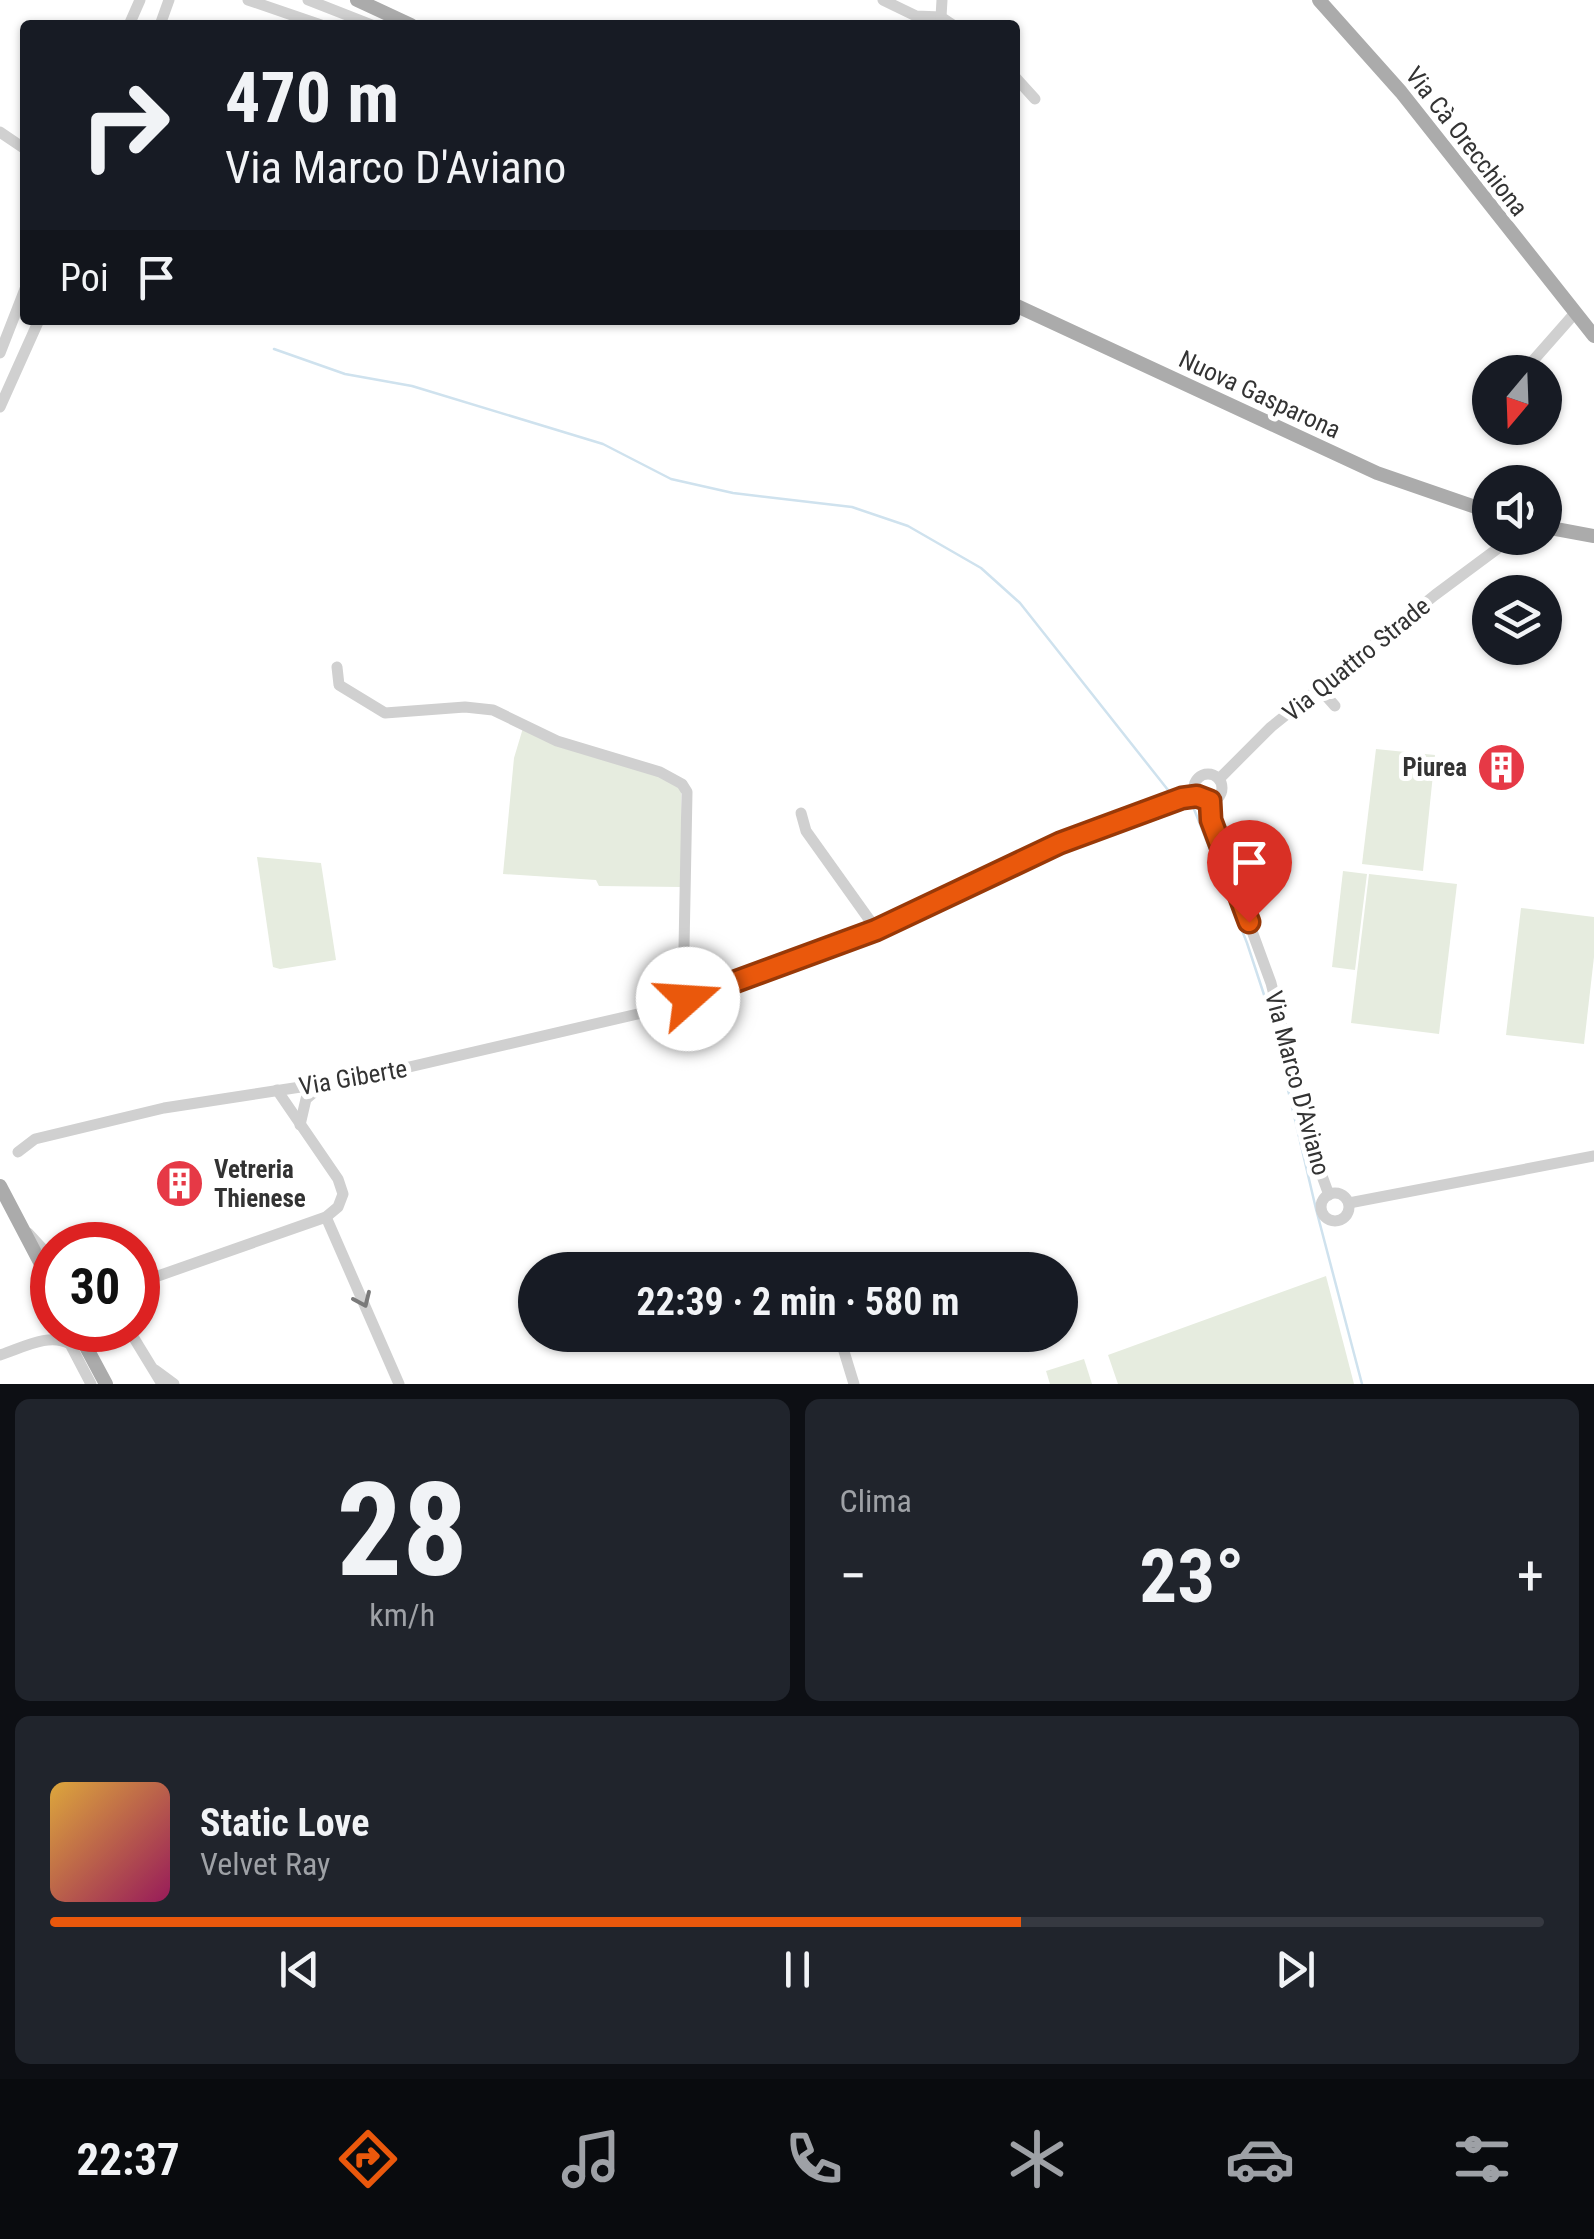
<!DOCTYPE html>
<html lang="it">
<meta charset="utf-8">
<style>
:root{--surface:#171b24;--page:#20242c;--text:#f1f3f6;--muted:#9ea1a6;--line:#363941;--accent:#ea580c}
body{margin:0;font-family:"Roboto Condensed",sans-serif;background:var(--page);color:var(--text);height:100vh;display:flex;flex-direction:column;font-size:38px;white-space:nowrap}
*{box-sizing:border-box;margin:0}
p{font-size:32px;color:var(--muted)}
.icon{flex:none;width:55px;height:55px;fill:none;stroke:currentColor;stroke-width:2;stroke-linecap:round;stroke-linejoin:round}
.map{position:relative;height:1384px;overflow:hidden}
.panel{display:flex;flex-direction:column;gap:15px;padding:15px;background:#0d0f14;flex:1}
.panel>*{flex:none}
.guide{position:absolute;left:20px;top:20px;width:1000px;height:305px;border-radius:10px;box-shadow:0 2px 8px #0004;background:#171b24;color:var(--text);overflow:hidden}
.needle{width:65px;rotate:199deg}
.controls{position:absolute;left:1472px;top:355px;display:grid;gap:20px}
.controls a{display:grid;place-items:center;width:90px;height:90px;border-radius:50%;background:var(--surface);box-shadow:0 2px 8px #0004;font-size:50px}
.speed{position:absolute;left:30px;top:1222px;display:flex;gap:20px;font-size:50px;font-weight:700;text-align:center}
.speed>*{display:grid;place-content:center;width:130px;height:130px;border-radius:50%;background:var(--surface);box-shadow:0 2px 8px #0004;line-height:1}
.speed .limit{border:15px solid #d22;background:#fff;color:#111}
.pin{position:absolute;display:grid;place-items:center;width:85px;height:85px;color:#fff;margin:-102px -42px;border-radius:50% 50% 50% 0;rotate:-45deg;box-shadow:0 0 10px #0007}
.pin .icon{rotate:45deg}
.me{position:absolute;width:110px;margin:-55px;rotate:71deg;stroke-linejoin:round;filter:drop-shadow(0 0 8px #0008)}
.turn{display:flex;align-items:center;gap:35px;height:210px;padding:0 40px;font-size:45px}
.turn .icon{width:130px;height:130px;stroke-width:2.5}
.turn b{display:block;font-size:70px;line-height:85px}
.then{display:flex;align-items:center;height:95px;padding:0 40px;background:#0003;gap:20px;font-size:38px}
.big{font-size:75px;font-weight:700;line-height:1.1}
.panel .tile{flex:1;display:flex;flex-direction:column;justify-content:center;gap:15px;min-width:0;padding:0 35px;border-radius:15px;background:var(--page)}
.panel .dial{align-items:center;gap:0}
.dial b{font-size:130px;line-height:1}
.song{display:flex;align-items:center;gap:30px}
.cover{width:120px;height:120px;border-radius:15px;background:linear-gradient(135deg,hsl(40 70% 55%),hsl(330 70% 35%))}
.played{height:10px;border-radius:5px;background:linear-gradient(90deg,var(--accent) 65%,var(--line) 65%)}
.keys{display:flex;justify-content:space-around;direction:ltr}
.heat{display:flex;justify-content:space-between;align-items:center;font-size:55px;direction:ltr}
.panel .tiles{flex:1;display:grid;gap:15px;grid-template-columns:1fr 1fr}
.tile:last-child{grid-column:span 2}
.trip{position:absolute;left:518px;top:1252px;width:560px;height:100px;border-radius:50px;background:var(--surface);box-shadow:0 2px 8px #0004;font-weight:700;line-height:100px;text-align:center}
.tabs{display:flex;height:160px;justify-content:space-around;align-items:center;background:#090b0e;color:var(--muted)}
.tabs .icon{width:70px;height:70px}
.tabs .current{color:var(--accent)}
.tabs b{font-size:45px;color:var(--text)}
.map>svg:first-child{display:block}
.green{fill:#e6ecdf}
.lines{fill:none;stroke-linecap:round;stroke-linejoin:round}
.stream{stroke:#cfe2ee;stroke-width:2.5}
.minor{stroke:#d0d0d0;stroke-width:11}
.major{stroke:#ababab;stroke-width:14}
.oneway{stroke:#7a7a7a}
.route-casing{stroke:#983908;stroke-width:25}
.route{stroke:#ea580c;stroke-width:18}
.labels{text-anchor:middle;stroke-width:10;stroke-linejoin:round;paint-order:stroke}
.street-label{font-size:25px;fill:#333;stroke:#fff}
.poi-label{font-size:25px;font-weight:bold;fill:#333;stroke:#fff;text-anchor:end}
</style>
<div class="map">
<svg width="1594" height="1384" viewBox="0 0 1594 1384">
<rect width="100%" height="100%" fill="#fff"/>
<g class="green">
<path d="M523 728 674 778 681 789V887L599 886 596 880 503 874 514 758Z"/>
<path d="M1376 749 1435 755 1423 871 1362 864Z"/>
<path d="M257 857 321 863 336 960 280 969 273 967Z"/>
<path d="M1343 871 1367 874 1355 970 1332 967Z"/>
<path d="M1369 874 1457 884 1439 1034 1351 1023Z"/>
<path d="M1521 908 1594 917V957L1584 1044 1506 1035Z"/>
<path d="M1326 1276 1354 1384H1118L1108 1355Z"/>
<path d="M1084 1359 1092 1384H1050L1046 1371Z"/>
</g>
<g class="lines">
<g class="stream">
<path d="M274 349 345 374 412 386 603 444 671 479 733 493 852 507 908 526 981 568 1020 603 1168 790"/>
<path d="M1192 804 1247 943 1270 1013 1316 1209 1362 1384"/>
</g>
<g class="minor">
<path d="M248 0 321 25"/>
<path d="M308 0 372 25"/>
<path d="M883 0 916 16 941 17"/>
<path d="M942 0 941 17 953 25"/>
<path d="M129 25 140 0"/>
<path d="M160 25 169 0"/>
<path d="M1015 77 1035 99"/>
<path d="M0 132 25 149"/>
<path d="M0 353 25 289"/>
<path d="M1523 372 1575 313"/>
<path d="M0 407 39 320"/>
<path d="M1485 418 1490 412"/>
<path d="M337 667 339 685 385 713 465 707 493 710 557 741 660 772 682 784 687 792 684 948 688 999"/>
<path d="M1320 689 1335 706"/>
<circle cx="1208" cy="788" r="14"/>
<path d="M1219 779 1271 727 1435 595 1501 546 1522 538"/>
<path d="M1210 801 1211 819 1271 983 1314 1154 1329 1195"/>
<path d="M801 813 806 831 876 929"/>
<path d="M300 1125 306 1099 320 1087"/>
<path d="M18 1152 35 1139 164 1108 366 1077 642 1013 848 941 1106 824 1182 798 1197 796"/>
<circle cx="1335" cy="1207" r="14"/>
<path d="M1349 1203 1594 1156"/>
<path d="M326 1217 399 1384"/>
<path d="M28 1233 52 1259"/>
<path d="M138 1283 326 1217 338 1207 343 1194 338 1179 277 1090"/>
<path d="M129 1330 162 1384"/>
<path d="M839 1335 854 1384"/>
<path d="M0 1355C22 1348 49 1332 70 1344L91 1384"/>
<path d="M155 1370 174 1384"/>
</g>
<g class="major">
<path d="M357 0 411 25"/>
<path d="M1319 0 1401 92 1594 336"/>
<path d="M1015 305 1377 473 1490 512"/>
<path d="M1545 527 1594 536"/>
<path d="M0 1186 52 1285"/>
<path d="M77 1330 106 1384"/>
</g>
</g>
<defs><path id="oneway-chevron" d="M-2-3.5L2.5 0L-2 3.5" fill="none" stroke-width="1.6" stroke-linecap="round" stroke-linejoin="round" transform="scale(2.5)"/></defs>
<use class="oneway" href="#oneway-chevron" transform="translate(363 1300) rotate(66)"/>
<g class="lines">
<defs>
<path id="route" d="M688 999 876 930 1060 843 1182 798 1197 796 1210 801 1211 820 1249 922"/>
</defs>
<use href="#route" class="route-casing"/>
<use href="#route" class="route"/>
</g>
<defs>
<symbol id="building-disc" viewBox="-11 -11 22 22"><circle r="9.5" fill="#e63946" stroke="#fff"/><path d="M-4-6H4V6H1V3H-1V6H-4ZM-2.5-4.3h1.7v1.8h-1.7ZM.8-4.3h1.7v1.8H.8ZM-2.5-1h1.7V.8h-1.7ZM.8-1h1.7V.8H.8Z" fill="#fff"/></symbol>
</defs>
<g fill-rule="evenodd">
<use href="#building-disc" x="1474" y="740" width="55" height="55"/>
<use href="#building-disc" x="152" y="1156" width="55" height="55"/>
</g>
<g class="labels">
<g class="street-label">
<text transform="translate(1467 141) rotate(52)" y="9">Via Cà Orecchiona</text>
<text transform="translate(1260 394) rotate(25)" y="9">Nuova Gasparona</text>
<text transform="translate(1356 659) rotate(-39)" y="9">Via Quattro Strade</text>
<text transform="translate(353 1077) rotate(-10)" y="9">Via Giberte</text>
<text transform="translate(1298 1083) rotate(75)" y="9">Via Marco D'Aviano</text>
</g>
<g class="poi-label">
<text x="1467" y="776">Piurea</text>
<text x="214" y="1178" text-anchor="start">Vetreria<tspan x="214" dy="29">Thienese</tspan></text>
</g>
</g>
</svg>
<div class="controls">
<a><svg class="needle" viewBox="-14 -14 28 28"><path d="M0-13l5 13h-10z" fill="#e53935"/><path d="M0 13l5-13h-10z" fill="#9ea1a6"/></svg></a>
<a><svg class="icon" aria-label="sound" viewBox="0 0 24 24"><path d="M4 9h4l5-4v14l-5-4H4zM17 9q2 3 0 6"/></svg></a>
<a><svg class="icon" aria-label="layers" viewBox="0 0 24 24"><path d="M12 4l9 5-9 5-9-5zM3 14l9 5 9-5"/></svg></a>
</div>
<div class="speed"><div class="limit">30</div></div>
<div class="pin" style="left:1249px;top:922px;background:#d93025"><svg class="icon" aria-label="arrive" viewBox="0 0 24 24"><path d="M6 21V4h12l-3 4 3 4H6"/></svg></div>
<svg class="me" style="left:688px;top:999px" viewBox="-20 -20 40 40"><circle r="19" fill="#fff"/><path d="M0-13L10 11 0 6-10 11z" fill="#ea580c"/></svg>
<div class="trip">22:39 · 2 min · 580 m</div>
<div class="guide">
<div class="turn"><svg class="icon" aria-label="right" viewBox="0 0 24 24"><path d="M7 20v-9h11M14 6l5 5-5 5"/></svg><div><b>470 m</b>Via Marco D'Aviano</div></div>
<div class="then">Poi<svg class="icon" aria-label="arrive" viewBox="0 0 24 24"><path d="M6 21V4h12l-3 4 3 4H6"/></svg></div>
</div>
</div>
<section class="panel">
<div class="tiles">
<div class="tile dial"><b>28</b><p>km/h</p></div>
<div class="tile"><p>Clima</p>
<div class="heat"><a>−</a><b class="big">23°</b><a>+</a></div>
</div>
<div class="tile">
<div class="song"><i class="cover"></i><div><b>Static Love</b><p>Velvet Ray</p></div></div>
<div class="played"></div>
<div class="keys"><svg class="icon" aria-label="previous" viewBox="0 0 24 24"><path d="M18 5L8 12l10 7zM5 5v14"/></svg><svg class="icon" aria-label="pause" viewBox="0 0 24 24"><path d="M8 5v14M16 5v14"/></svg><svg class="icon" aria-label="next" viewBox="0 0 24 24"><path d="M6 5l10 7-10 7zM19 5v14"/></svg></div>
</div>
</div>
</section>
<nav class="tabs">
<b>22:37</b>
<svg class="icon current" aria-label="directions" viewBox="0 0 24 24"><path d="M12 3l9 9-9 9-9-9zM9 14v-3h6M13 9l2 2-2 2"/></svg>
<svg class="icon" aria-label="music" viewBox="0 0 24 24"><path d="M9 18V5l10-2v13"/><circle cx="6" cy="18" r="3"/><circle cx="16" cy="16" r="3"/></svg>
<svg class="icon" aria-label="phone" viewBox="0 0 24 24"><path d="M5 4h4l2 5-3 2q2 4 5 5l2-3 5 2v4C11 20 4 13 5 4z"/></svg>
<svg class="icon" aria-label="climate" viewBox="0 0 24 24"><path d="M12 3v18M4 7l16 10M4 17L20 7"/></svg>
<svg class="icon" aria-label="car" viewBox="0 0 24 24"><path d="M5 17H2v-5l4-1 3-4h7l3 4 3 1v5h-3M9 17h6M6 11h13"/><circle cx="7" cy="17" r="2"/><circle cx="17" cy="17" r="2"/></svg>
<svg class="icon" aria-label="filters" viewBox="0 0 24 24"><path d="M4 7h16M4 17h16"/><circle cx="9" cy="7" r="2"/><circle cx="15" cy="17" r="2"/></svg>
</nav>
